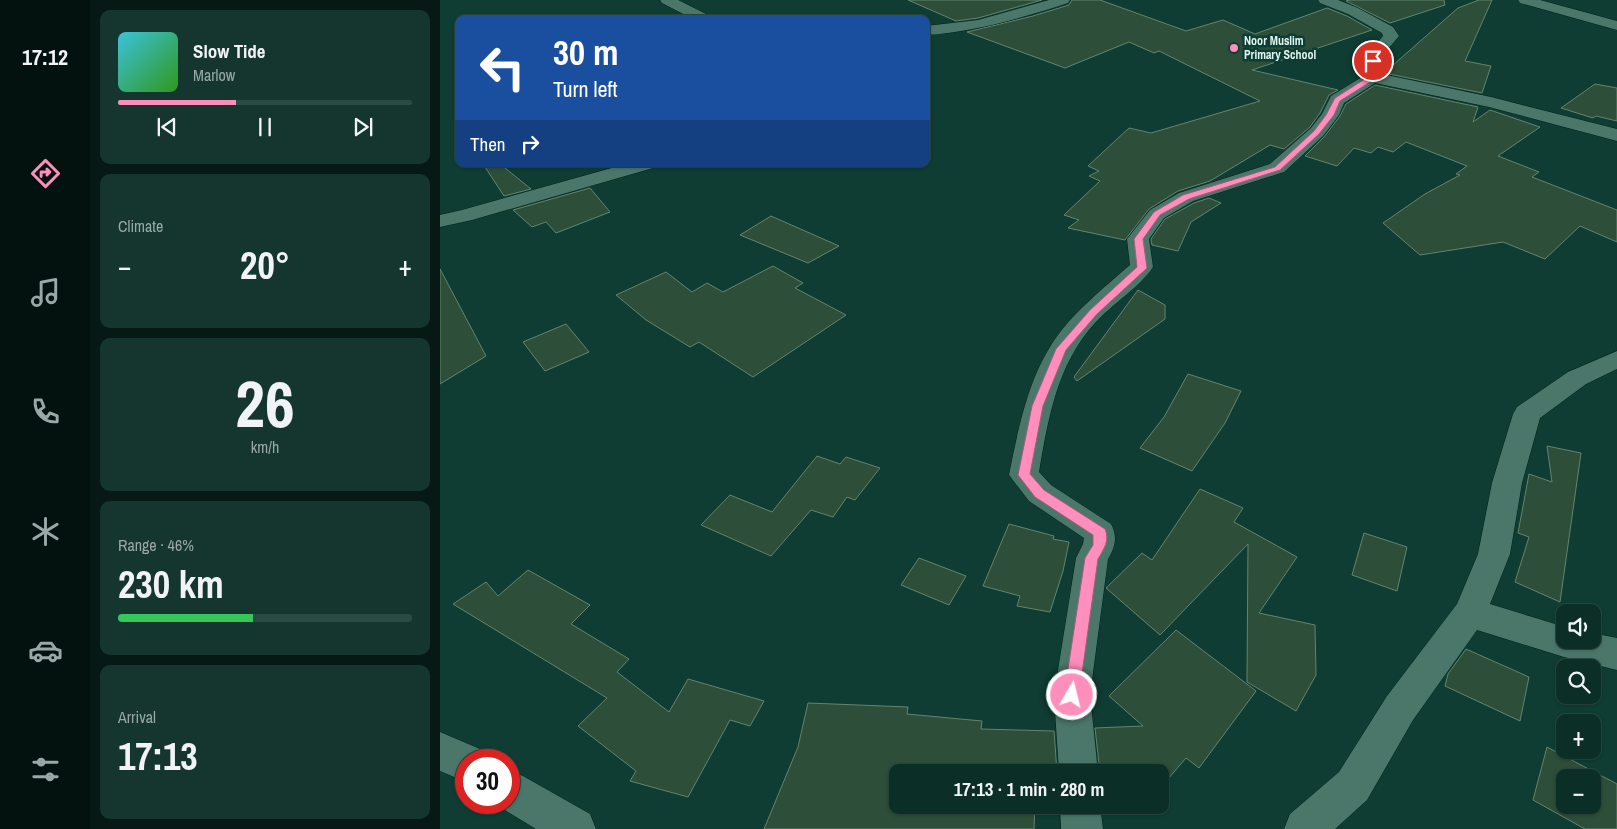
<!DOCTYPE html>
<meta charset="utf-8">
<style>
:root{--surface:#0b2e26;--page:#14362e;--text:#f1f3f6;--muted:#9aa8a7;--line:#2b4a43;--accent:#fe8ebb}
body{margin:0;font-family:"Archivo Narrow",sans-serif;background:var(--page);color:var(--text);height:100vh;display:flex;flex-direction:column;font-size:19px;white-space:nowrap}
*{box-sizing:border-box;margin:0}
p{font-size:16px;color:var(--muted)}
.icon{flex:none;width:28px;height:28px;fill:none;stroke:currentColor;stroke-width:2;stroke-linecap:round;stroke-linejoin:round}
.map{position:relative;flex:1;overflow:hidden}
.drawer{display:flex;flex-direction:column;gap:10px;padding:10px;background:#061915;width:350px}
.drawer>*{flex:none}
.hud{position:absolute;left:15px;top:15px;width:475px;height:152px;border-radius:10px;box-shadow:0 1px 4px #0004,0 0 0 1px var(--line);background:#1a4fa0;color:#fff;overflow:hidden}
.tools{position:absolute;left:1116px;top:604px;display:grid;gap:10px}
.tools a{display:grid;place-items:center;width:45px;height:45px;border-radius:10px;background:var(--surface);box-shadow:0 1px 4px #0004,0 0 0 1px var(--line);font-size:25px}
.speed{position:absolute;left:15px;top:749px;display:flex;gap:10px;font-size:25px;font-weight:700;text-align:center}
.speed>*{display:grid;place-content:center;width:65px;height:65px;border-radius:50%;background:var(--surface);box-shadow:0 1px 4px #0004,0 0 0 1px var(--line);line-height:1}
.speed .limit{border:8px solid #d22;background:#fff;color:#111}
.pin{position:absolute;display:grid;place-items:center;width:42px;height:42px;color:#fff;margin:-21px;border:2px solid #fff;border-radius:50%;box-shadow:0 1px 5px #0007}
.me{position:absolute;width:55px;margin:-28px;rotate:8deg;stroke-linejoin:round;filter:drop-shadow(0 0 4px #0008)}
.turn{display:flex;align-items:center;gap:18px;height:105px;padding:0 15px;font-size:22px}
.turn .icon{width:65px;height:65px;stroke-width:2.5}
.turn b{display:block;font-size:35px;line-height:42px}
.then{display:flex;align-items:center;height:48px;padding:0 15px;background:#0003;gap:10px;font-size:19px}
.big{font-size:38px;font-weight:700;line-height:1.1}
.drawer .widget{flex:1;display:flex;flex-direction:column;justify-content:center;gap:8px;min-width:0;padding:0 18px;border-radius:10px;background:var(--page)}
.drawer .dial{align-items:center;gap:0}
.dial b{font-size:65px;line-height:1}
.song{display:flex;align-items:center;gap:15px}
.cover{width:60px;height:60px;border-radius:8px;background:linear-gradient(135deg,hsl(190 70% 55%),hsl(110 70% 35%))}
.played{height:5px;border-radius:2px;background:linear-gradient(90deg,var(--accent) 40%,var(--line) 40%)}
.keys{display:flex;justify-content:space-around;direction:ltr}
.heat{display:flex;justify-content:space-between;align-items:center;font-size:28px;direction:ltr}
.charge{height:8px;border-radius:4px;background:linear-gradient(90deg,#34c759 46%,var(--line) 0)}
.trip{position:absolute;left:449px;top:764px;width:280px;height:50px;border-radius:10px;background:var(--surface);box-shadow:0 1px 4px #0004,0 0 0 1px var(--line);font-weight:700;line-height:50px;text-align:center}
main{display:flex;flex:1;min-height:0}
.tab-bar{display:flex;flex-direction:column;width:90px;justify-content:space-around;align-items:center;background:#04120f;color:var(--muted)}
.tab-bar .icon{width:35px;height:35px}
.tab-bar .selected{color:var(--accent)}
.tab-bar b{font-size:22px;color:var(--text)}
.map>svg:first-child{display:block}
.building{fill:#2d4e39;stroke:#63856e;fill-rule:evenodd}
.lines{fill:none;stroke-linecap:round;stroke-linejoin:round}
.minor-casing{stroke:#00221b;stroke-width:1}
.minor{fill:#4b776b;fill-rule:evenodd}
.route{fill:#fe8ebb;stroke:#a55c7a}
.poi-dot{fill:#fe8ebb;stroke:#0f3d33;stroke-width:2}
.labels{text-anchor:middle;stroke-width:5;stroke-linejoin:round;paint-order:stroke}
.far-poi-label{font-size:12px;font-weight:bold;fill:#def6ef;stroke:#0f3d33;text-anchor:start}
</style>
<main>
<nav class="tab-bar">
<b>17:12</b>
<svg class="icon selected" aria-label="directions" viewBox="0 0 24 24"><path d="M12 3l9 9-9 9-9-9zM9 14v-3h6M13 9l2 2-2 2"/></svg>
<svg class="icon" aria-label="music" viewBox="0 0 24 24"><path d="M9 18V5l10-2v13"/><circle cx="6" cy="18" r="3"/><circle cx="16" cy="16" r="3"/></svg>
<svg class="icon" aria-label="phone" viewBox="0 0 24 24"><path d="M5 4h4l2 5-3 2q2 4 5 5l2-3 5 2v4C11 20 4 13 5 4z"/></svg>
<svg class="icon" aria-label="climate" viewBox="0 0 24 24"><path d="M12 3v18M4 7l16 10M4 17L20 7"/></svg>
<svg class="icon" aria-label="car" viewBox="0 0 24 24"><path d="M5 17H2v-5l4-1 3-4h7l3 4 3 1v5h-3M9 17h6M6 11h13"/><circle cx="7" cy="17" r="2"/><circle cx="17" cy="17" r="2"/></svg>
<svg class="icon" aria-label="filters" viewBox="0 0 24 24"><path d="M4 7h16M4 17h16"/><circle cx="9" cy="7" r="2"/><circle cx="15" cy="17" r="2"/></svg>
</nav>
<section class="drawer">
<div class="widget">
<div class="song"><i class="cover"></i><div><b>Slow Tide</b><p>Marlow</p></div></div>
<div class="played"></div>
<div class="keys"><svg class="icon" aria-label="previous" viewBox="0 0 24 24"><path d="M18 5L8 12l10 7zM5 5v14"/></svg><svg class="icon" aria-label="pause" viewBox="0 0 24 24"><path d="M8 5v14M16 5v14"/></svg><svg class="icon" aria-label="next" viewBox="0 0 24 24"><path d="M6 5l10 7-10 7zM19 5v14"/></svg></div>
</div>
<div class="widget"><p>Climate</p>
<div class="heat"><a>−</a><b class="big">20°</b><a>+</a></div>
</div>
<div class="widget dial"><b>26</b><p>km/h</p></div>
<div class="widget"><p>Range · 46%</p><b class="big">230 km</b><div class="charge"></div></div>
<div class="widget"><p>Arrival</p><b class="big">17:13</b></div>
</section>
<div class="map">
<svg width="1177" height="829" viewBox="0 0 1177 829">
<rect width="100%" height="100%" fill="#0f3d33"/>
<g class="building">
<path d="M468 0H602L538 18 516 21Z"/>
<path d="M632 0H660L746 31 783 20 815 34 887 8 907 16 932 30 812 70 898 90 889 95 880 113 870 127 844 149 830 145 770 181 738 191 709 209 685 240 628 228 639 220 624 215 660 181 649 176 659 171 648 166 689 128 711 133 820 101 719 51 714 53 689 42 625 68 527 32 593 16 629 5Z"/>
<path d="M909 0H1004L1005 5 950 23 906 1Z"/>
<path d="M1039 0H1052L1025 61 1051 66 1042 93 944 73 1018 8Z"/>
<path d="M1155 84 1177 88V121L1156 116 1153 118 1121 108Z"/>
<path d="M935 85 1038 107 1033 122 1050 110 1100 127 1058 156 1099 172 1092 177 1177 210V242L1140 226 1105 259 1063 242 980 255 943 223 985 194 1020 175 1016 174 1027 166 966 142 953 152 938 147 931 153 914 148 897 166 865 156 884 137 900 116 906 104Z"/>
<path d="M43 164H60L91 189 64 196Z"/>
<path d="M150 188 170 212 116 233 106 222 92 227 73 210Z"/>
<path d="M769 198 781 203 751 222 738 251 712 245 711 239 725 219 754 203Z"/>
<path d="M331 216 399 246 368 263 300 235Z"/>
<path d="M333 266 363 283 355 288 406 315 313 377 259 342 250 347 206 320 176 295 226 272 252 292 267 283 283 292Z"/>
<path d="M0 269 46 356 0 384Z"/>
<path d="M698 290 725 305V319L637 381 634 377Z"/>
<path d="M126 324 149 352 105 371 83 342Z"/>
<path d="M748 374 801 391 785 423 752 471 700 448 724 417Z"/>
<path d="M1107 446 1141 453 1120 602 1075 582 1089 537 1078 533 1089 474 1112 482Z"/>
<path d="M377 456 400 464 406 457 440 468 415 500 407 497 393 517 371 510 331 556 261 525 290 495 332 512Z"/>
<path d="M760 489 803 508 794 522 857 557 819 613 875 625 876 675 856 711 807 682 808 544 720 635 666 588 702 553 712 560Z"/>
<path d="M569 524 614 536 613 539 629 542 623 571 610 612 577 606 580 596 543 586Z"/>
<path d="M924 533 967 547 957 591 912 575Z"/>
<path d="M479 558 526 576 509 605 461 585Z"/>
<path d="M88 570 150 605 131 624 189 659 177 672 229 712 248 679 324 701 310 726 290 720 248 797 190 781 196 771 138 726 167 698 13 604 46 582 58 596Z"/>
<path d="M736 630 816 691 759 768 746 758 722 786 720 784V772H660L655 728 703 726 669 696Z"/>
<path d="M1026 649 1089 677 1080 721 1005 686 1008 674Z"/>
<path d="M368 703 468 707 467 714 542 721 541 729 614 731 617 772H458V805H595L594 829H324L358 747Z"/>
<path d="M1107 747 1177 784V829H1145L1093 800ZM1125 778H1152V805H1125Z"/>
</g>
<g class="lines">
<defs>
<g id="minor">
<path d="M220 0H238L270 16 272 19H253L222 3Z"/>
<path d="M609 0H630L628 3C581 18 535 32 486 35V26L538 20Z"/>
<path d="M878 0H898L918 8 953 27 959 36 943 55 937 73 1051 97 1177 129V141L1049 107 935 83 904 103 899 115 883 136 844 172 753 201 724 218 709 239 713 267C699 288 672 304 655 323 617 364 608 419 599 472L611 485 671 524C678 537 675 547 668 559L650 695 658 772H619L614 695 636 558 643 544 644 538 589 501 569 475C579 426 589 372 621 331 641 306 666 286 690 265L687 239 710 210 739 193 830 164 871 128 882 114 891 96 922 77 920 74 928 54 943 36 942 33 908 14 880 3Z"/>
<path d="M1078 0H1100L1177 21V30L1080 3Z"/>
<path d="M186 164H216L213 168 32 220 0 227V215L22 210Z"/>
<path d="M1177 351V369L1146 384 1100 418 1082 483 1070 554 1050 604 1125 627V640H1152V633L1177 638V670L1124 657 1037 630 973 720 927 800 895 829H844L850 814 899 772 947 696 1017 604 1038 554 1052 483 1073 414 1077 407 1128 372Z"/>
<path d="M0 732 40 749 44 760H26V782L0 771Z"/>
<path d="M69 770 83 776 150 814 156 829H96L55 804 54 802H69Z"/>
<path d="M620 805H660L663 829H621Z"/>
</g>
</defs>
<use href="#minor" class="minor-casing"/>
<use href="#minor" class="minor"/>
</g>
<path class="route" d="M930 59 936 61 932 74 936 77 935 79 900 101 894 115 879 134 840 170 749 199 720 215 703 239 707 268 706 269 657 314 626 350 603 406 590 474 604 490 665 529C670 540 664 549 658 559L639 695 637 700 632 702 627 700 624 695 645 558 653 545V535L595 497 578 475 592 406 616 349 650 310 697 267 694 239 714 212 743 195 835 167 874 131 886 115 895 98 928 77 925 74Z"/>
<circle class="poi-dot" cx="794" cy="48" r="5"/>
<g class="labels">
<g class="far-poi-label">
<text x="804" y="45">Noor Muslim<tspan x="804" dy="14">Primary School</tspan></text>
</g>
</g>
</svg>
<div class="tools">
<a><svg class="icon" aria-label="sound" viewBox="0 0 24 24"><path d="M4 9h4l5-4v14l-5-4H4zM17 9q2 3 0 6"/></svg></a>
<a><svg class="icon" aria-label="search" viewBox="0 0 24 24"><circle cx="10" cy="10" r="6"/><path d="M15 15l6 6"/></svg></a>
<a>+</a>
<a>−</a>
</div>
<div class="speed"><div class="limit">30</div></div>
<div class="pin" style="left:933px;top:61px;background:#d93025"><svg class="icon" aria-label="arrive" viewBox="0 0 24 24"><path d="M6 21V4h12l-3 4 3 4H6"/></svg></div>
<svg class="me" style="left:632px;top:695px" viewBox="-20 -20 40 40"><circle r="17" fill="#fe8ebb" stroke="#fff" stroke-width="3"/><path d="M0-11L8 9 0 5-8 9z" fill="#fff"/></svg>
<div class="trip">17:13 · 1 min · 280 m</div>
<div class="hud">
<div class="turn"><svg class="icon" aria-label="left" viewBox="0 0 24 24"><path d="M17 20v-9H6M10 6l-5 5 5 5"/></svg><div><b>30 m</b>Turn left</div></div>
<div class="then">Then<svg class="icon" aria-label="right" viewBox="0 0 24 24"><path d="M7 20v-9h11M14 6l5 5-5 5"/></svg></div>
</div>
</div>
</main>
